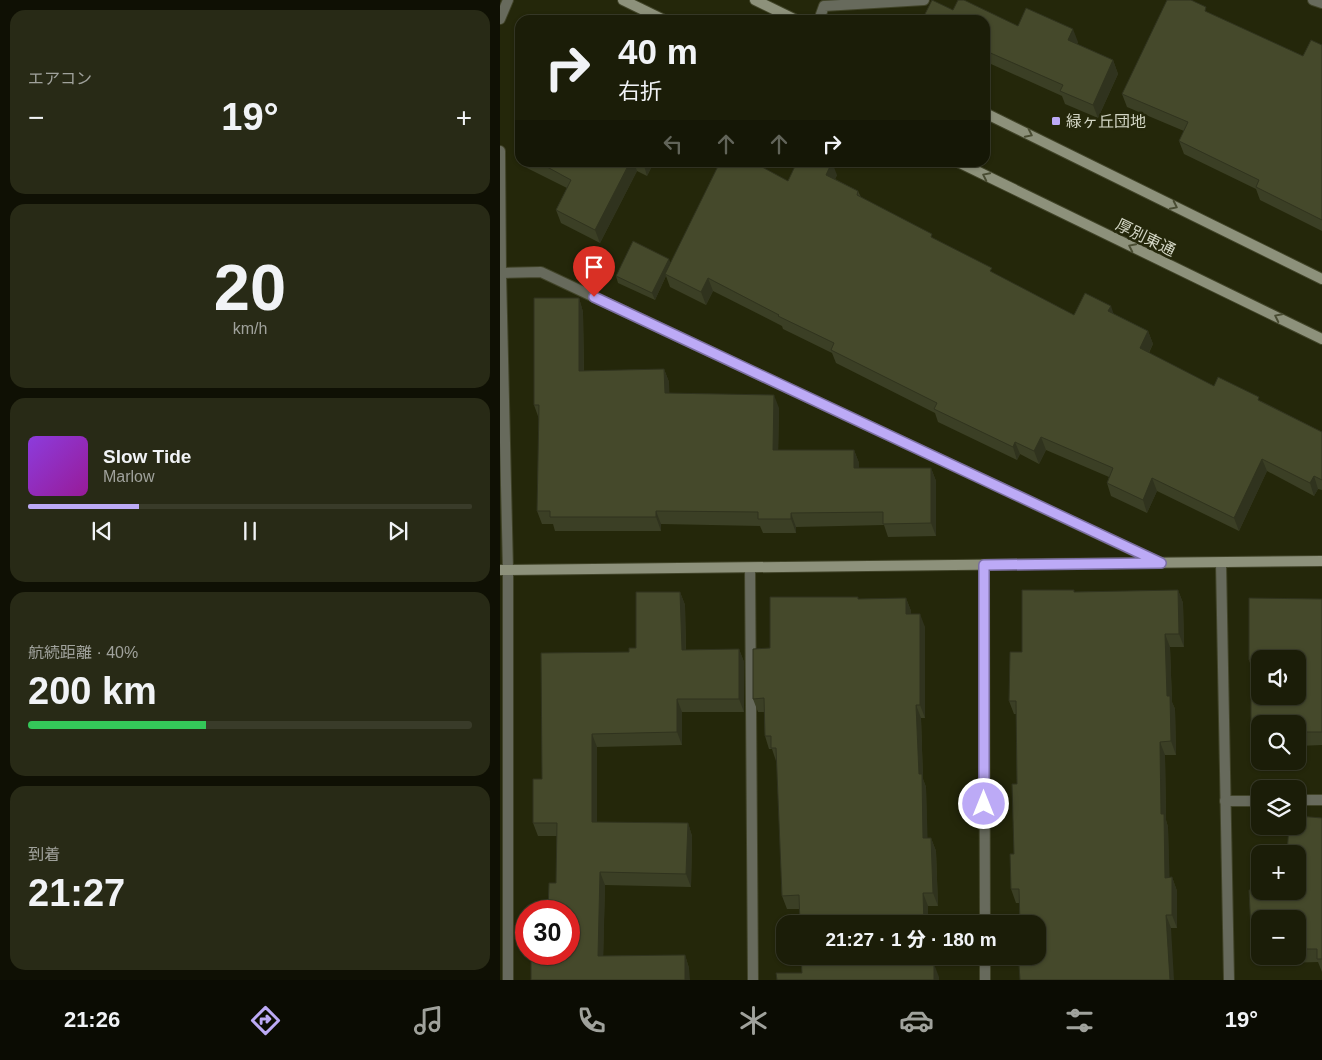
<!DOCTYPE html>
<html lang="ja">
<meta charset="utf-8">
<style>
:root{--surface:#1b1d08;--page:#282a16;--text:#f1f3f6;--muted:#a0a29c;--line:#393b29;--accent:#bcaaf6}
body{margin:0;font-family:Helvetica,"Noto Sans JP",sans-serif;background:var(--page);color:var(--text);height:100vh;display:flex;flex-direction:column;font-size:19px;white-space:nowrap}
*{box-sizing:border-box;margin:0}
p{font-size:16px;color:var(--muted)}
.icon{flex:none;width:28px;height:28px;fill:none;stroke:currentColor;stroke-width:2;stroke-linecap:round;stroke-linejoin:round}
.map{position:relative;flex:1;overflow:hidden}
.drawer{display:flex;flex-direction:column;gap:10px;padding:10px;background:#0f1004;width:500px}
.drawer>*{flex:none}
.top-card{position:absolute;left:15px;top:15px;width:475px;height:152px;border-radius:15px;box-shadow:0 1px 4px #0004,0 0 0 1px var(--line);background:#1b1d08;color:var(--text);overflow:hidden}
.fabs{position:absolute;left:751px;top:650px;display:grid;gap:10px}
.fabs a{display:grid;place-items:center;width:55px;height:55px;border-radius:10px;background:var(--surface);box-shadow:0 1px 4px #0004,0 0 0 1px var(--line);font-size:25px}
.speed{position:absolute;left:15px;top:900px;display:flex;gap:10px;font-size:25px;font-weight:700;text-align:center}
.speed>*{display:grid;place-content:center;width:65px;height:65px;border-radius:50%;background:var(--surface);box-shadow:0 1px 4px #0004,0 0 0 1px var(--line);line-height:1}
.speed .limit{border:8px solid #d22;background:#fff;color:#111}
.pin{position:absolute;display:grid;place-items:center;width:42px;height:42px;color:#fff;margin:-51px -21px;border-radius:50% 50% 50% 0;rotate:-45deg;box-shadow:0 0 5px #0007}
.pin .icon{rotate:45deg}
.me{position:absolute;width:55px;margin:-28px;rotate:0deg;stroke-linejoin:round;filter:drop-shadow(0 0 4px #0008)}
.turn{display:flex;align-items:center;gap:18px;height:105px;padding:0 20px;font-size:22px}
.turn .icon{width:65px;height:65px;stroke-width:2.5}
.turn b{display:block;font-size:35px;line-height:42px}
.lanes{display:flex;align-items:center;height:48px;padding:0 20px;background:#0003;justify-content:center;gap:25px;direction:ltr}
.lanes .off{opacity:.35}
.big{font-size:38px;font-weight:800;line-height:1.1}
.drawer .card{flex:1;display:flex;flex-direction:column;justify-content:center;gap:8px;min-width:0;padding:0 18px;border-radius:15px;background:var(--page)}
.drawer .dial{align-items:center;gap:0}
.dial b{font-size:65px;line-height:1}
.song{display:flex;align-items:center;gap:15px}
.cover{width:60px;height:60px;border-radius:8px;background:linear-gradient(135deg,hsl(270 70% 55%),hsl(300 70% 35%))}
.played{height:5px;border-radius:2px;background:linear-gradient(90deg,var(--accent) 25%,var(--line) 25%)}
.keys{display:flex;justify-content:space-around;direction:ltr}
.heat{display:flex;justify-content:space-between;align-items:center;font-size:28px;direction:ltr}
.charge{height:8px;border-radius:4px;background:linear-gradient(90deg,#34c759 40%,var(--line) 0)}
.trip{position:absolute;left:276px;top:915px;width:270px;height:50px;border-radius:15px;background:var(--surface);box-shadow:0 1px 4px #0004,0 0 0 1px var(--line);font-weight:800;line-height:50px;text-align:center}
.menu{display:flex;height:80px;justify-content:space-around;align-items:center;background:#0b0c03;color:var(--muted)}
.menu .icon{width:35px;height:35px}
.menu .selected{color:var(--accent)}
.menu b{font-size:22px;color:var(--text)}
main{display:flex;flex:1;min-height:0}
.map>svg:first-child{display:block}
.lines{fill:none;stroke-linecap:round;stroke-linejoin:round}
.street-casing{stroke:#404328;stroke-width:12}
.secondary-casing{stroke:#404328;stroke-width:12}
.street{stroke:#676a5c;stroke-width:10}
.secondary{stroke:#8d917b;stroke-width:10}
.wall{fill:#3b3f25;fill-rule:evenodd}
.shaded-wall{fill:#30331e}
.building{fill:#45492b;stroke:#30331e;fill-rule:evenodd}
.oneway{stroke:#494c32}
.route-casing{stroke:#7a6ea0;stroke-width:12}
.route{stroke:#bcaaf6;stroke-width:9}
.poi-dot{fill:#bcaaf6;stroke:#24270a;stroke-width:2}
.labels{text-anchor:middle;stroke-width:5;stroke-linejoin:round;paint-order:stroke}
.poi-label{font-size:16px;fill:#d3d6c5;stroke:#24270a;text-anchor:start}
.street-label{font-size:16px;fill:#d3d6c5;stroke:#24270a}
</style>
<main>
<section class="drawer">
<div class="card"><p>エアコン</p>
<div class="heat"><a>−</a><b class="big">19°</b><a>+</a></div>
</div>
<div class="card dial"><b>20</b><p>km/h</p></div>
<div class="card">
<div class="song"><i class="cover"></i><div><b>Slow Tide</b><p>Marlow</p></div></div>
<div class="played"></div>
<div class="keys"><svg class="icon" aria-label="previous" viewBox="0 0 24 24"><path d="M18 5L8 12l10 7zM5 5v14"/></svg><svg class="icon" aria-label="pause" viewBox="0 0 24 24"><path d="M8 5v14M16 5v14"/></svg><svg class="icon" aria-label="next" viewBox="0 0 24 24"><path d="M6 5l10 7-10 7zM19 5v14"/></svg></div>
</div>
<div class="card"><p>航続距離 · 40%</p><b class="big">200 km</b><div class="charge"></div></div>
<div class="card"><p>到着</p><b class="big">21:27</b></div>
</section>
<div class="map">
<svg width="822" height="980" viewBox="0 0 822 980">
<rect width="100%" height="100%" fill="#24270a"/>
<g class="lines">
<defs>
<g id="street">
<path d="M813 0 822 3"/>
<path d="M0 19 8 0"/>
<path d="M319 20 324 6 424 0"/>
<path d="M0 151 1 273 8 570V980"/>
<path d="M1 273 41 272 660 563"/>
<path d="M721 563 729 980"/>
<path d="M484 565 485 924"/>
<path d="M250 569 253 980"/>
<path d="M798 800H822"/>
<path d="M725 801H760"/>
<path d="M485 956V980"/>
</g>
<g id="secondary">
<path d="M123 0 164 20"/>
<path d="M255 0 296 20"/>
<path d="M485 113 822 279"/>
<path d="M458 162 822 339"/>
<path d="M0 570 822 561"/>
</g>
</defs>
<use href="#street" class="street-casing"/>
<use href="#secondary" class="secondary-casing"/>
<use href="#street" class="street"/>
<use href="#secondary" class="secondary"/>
</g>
<g class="wall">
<path d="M453 10 578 42 577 44 613 60 618 74 598 118 565 104 562 96 491 64 485 76V20Z"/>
<path d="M708 13 803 56 822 45V231L760 200 756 189 684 154 679 141 684 131 627 107 622 94Z"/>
<path d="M25 162H154L147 176 137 171 100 243 61 223 56 210 67 188 27 168Z"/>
<path d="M337 175 335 179 358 191 361 197 493 273 574 315 614 314 648 331 653 344 649 353 714 386 761 401 822 432V490L818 489 814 496 767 471 739 531 657 491 647 513 611 496 607 483 609 477 546 450 539 464 520 454 517 460 438 422 435 413 336 363 332 353 283 329 282 326 213 291 206 305 170 287 166 276 155 300 118 283 116 276 171 263 288 181Z"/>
<path d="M79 298 83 312 84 371 164 369 169 382V393L279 408 278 450H354L359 463V468H431L436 481V536L388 537 384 525 296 527V533H263L260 526 161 524V531H55L53 524H42L37 511 39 419 34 405Z"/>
<path d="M678 590 683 603 684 647H670L672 702 675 709 676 755H665L666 820 668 827 669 878 672 877 677 891V928H671L521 965 519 903H516L511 889 514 854 517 784 516 714H514L509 701 522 652 574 592Z"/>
<path d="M180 592 185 605 186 650 239 649 244 662V712H182V745L97 747V822L188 823 192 836 191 887 105 885 103 956 185 955 189 968 69 954 56 883 57 836H38L33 823 42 779 129 652 136 648Z"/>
<path d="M406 598 411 611V614L425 627V718H421L423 779 426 787 427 838H431L436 851 438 906H428V924H300V909H287L282 896 277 761H276L272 749H269L265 736 264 712H258L253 699 270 648 358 599Z"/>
<path d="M822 599V745L798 746V724H760V757H756L751 744V666L749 660Z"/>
<path d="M798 816 822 818V972L818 962 756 964 752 951 749 890H760V891H798V854H787L789 826H798ZM760 919H798V956H760Z"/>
</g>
<g class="shaded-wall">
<path d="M573 29 578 42 573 53 568 40Z"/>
<path d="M486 51 491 64 485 76V53Z"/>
<path d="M613 60 618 74 598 118 593 105Z"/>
<path d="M130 162H134L137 171 100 243 95 230Z"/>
<path d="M143 162H154L147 176Z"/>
<path d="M332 162 337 175 331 188 326 175Z"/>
<path d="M169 259 172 266 165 274 166 276 155 300 152 293Z"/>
<path d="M208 278 213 291 206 305 201 292Z"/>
<path d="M79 298 83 312 84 384 79 371Z"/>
<path d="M611 306 615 318 608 311Z"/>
<path d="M648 331 653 344 644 361 640 348Z"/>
<path d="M164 369 169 382 170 406 165 393Z"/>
<path d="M274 395 279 408 278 464 273 450Z"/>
<path d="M541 437 546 450 539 464 534 451Z"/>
<path d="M515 442 520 454 517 460 513 447Z"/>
<path d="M354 450 359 463V482L354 468Z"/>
<path d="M762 459 767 471 739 531 734 518Z"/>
<path d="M431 468 436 481V536L431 523Z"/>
<path d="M814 476 818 489 814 496 810 483Z"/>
<path d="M652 478 657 491 647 513 643 500Z"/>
<path d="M156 511 161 524V531L156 517Z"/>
<path d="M291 513 296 527V533L291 519Z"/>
<path d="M678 590 683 603 684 647 679 634Z"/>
<path d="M180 592 185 605 186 664 182 650Z"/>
<path d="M406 598 411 611V627L406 614Z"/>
<path d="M420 614 425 627V718L420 705Z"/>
<path d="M665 634 670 647 672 702 675 709 676 755 671 741 667 696Z"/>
<path d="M239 649 244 662V712L239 699Z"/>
<path d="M177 699 182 712V745L177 732Z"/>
<path d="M416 705 421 718 423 779 426 787 428 851 423 838 419 774Z"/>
<path d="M92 734 97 747V835L92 822Z"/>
<path d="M660 742 665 755 666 820 668 827 670 891 665 878 661 814Z"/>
<path d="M188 823 192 836 191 887 186 874Z"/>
<path d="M431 838 436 851 438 906 433 893Z"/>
<path d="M100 872 105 885 103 969 98 956Z"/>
<path d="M672 877 677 891V928L672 915Z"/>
<path d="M423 893 428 906V924H424Z"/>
<path d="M666 915 671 928 674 980H670Z"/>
<path d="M185 955 189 968 190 980H185Z"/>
<path d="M426 956H430L431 977 426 964Z"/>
<path d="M434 964 439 977V980H434Z"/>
</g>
<g class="building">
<path d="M432 0 453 10 458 0H464L518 26 526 8 573 29 568 40 613 60 593 105 560 91 563 85 486 51 485 53V20H422Z"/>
<path d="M667 0H691L706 7 705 11 803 56 811 40 822 45V220L756 187 759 180 679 141 688 122 622 94Z"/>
<path d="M38 162H130L95 230 56 210 71 180Z"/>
<path d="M220 162H253L288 181 297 162H332L326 175 358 191 357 195 432 234 431 237 492 268 490 271 574 315 585 293 611 306 608 311 648 331 640 348 714 386 718 377 759 397 758 400 822 432V480L814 476 810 483 762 459 734 518 652 478 643 500 607 483 613 468 541 437 534 451 515 442 513 447 434 409 437 403 331 350 334 343 278 316 279 315 208 278 201 292 165 274Z"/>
<path d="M133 241 169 259 152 293 116 276Z"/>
<path d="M34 298H79V371L164 369 165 393 274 395 273 450H354V468H431V523L383 524V512L291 513V519H258V512L156 511V517H50V511H37L39 405H34Z"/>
<path d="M522 590H574V592L678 590 679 634H665L667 696H670L671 741 660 742 661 814H664L665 878 672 877V915H666L670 980H520L519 965H521V956H538V924H520L519 889H511L510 854H514L512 784H517L516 701H509L510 652H522Z"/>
<path d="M136 592H180L182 650 239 649V699H177V732L92 734V822L188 823 186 874 100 872 98 956 185 955V980H31V954H69V911H48L49 883H56L57 823H33V779H42L41 653 129 652V648H136Z"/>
<path d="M270 597H358V599L406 598V614H420V705H416L419 774H422L423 838H431L433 893H423L424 924H300L299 895 282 896 276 748H271V736H265L264 698 253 699V649L270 648Z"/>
<path d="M749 598 822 599V732H798V724H760V744H751V660H749ZM760 659H798V696H760Z"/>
<path d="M798 816 822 818V959H817V949H798V919H760V951H752L749 890H760V891H798V854H787L789 826H798Z"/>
<path d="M301 956H426V964H434V980H277L276 973H302Z"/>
</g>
<defs><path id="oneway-chevron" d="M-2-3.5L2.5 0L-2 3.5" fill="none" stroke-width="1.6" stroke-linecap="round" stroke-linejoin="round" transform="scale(1.25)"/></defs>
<g class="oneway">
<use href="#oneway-chevron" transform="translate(529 134) rotate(26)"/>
<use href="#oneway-chevron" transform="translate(486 176) rotate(-154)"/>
<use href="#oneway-chevron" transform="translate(674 206) rotate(26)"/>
<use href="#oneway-chevron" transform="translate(632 247) rotate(-154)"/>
<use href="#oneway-chevron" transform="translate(778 317) rotate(-154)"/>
</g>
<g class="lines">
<defs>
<path id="route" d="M94 297 661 563 484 565V804"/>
</defs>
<use href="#route" class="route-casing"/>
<use href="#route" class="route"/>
</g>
<rect class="poi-dot" x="551" y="116" width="10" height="10" rx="2.5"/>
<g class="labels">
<g class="poi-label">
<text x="566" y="127">緑ヶ丘団地</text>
</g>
<g class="street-label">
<text transform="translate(646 237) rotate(26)" y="6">厚別東通</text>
</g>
</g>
</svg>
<div class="fabs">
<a><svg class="icon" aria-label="sound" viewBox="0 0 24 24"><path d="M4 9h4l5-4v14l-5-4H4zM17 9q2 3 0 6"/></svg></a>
<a><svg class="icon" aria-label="search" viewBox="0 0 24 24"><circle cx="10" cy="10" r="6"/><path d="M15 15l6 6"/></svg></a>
<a><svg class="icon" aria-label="layers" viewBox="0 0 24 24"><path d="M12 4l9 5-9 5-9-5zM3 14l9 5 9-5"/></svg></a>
<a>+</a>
<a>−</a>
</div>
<div class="speed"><div class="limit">30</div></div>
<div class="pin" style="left:94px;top:297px;background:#d93025"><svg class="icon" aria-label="arrive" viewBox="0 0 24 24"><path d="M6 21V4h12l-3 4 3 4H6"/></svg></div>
<svg class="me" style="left:484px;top:804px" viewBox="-20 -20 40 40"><circle r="17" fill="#bcaaf6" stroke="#fff" stroke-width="3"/><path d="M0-11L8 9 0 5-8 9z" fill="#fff"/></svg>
<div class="trip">21:27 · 1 分 · 180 m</div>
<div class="top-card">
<div class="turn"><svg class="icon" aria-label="right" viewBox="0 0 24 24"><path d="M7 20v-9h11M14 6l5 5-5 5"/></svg><div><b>40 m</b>右折</div></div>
<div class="lanes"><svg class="icon off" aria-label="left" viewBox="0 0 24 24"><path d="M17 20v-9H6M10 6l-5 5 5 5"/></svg><svg class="icon off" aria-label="ahead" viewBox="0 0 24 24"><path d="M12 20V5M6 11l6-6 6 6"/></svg><svg class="icon off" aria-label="ahead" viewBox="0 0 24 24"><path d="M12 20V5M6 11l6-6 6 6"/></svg><svg class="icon" aria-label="right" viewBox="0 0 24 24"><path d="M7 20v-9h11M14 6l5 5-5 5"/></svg></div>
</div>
</div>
</main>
<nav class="menu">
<b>21:26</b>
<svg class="icon selected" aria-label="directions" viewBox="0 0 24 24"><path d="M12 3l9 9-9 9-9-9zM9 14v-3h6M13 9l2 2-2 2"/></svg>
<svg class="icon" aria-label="music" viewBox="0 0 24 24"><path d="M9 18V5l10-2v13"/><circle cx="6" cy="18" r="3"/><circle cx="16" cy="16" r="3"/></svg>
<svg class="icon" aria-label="phone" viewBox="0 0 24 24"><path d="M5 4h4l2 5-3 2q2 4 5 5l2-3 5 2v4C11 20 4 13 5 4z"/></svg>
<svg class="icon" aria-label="climate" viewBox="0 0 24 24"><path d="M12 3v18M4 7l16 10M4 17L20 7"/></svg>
<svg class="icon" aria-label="car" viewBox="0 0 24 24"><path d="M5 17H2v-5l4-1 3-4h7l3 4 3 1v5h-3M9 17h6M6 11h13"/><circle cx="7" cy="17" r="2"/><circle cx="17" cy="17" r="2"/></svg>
<svg class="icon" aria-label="filters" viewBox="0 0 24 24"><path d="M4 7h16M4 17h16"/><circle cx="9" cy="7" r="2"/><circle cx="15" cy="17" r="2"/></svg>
<b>19°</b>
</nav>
